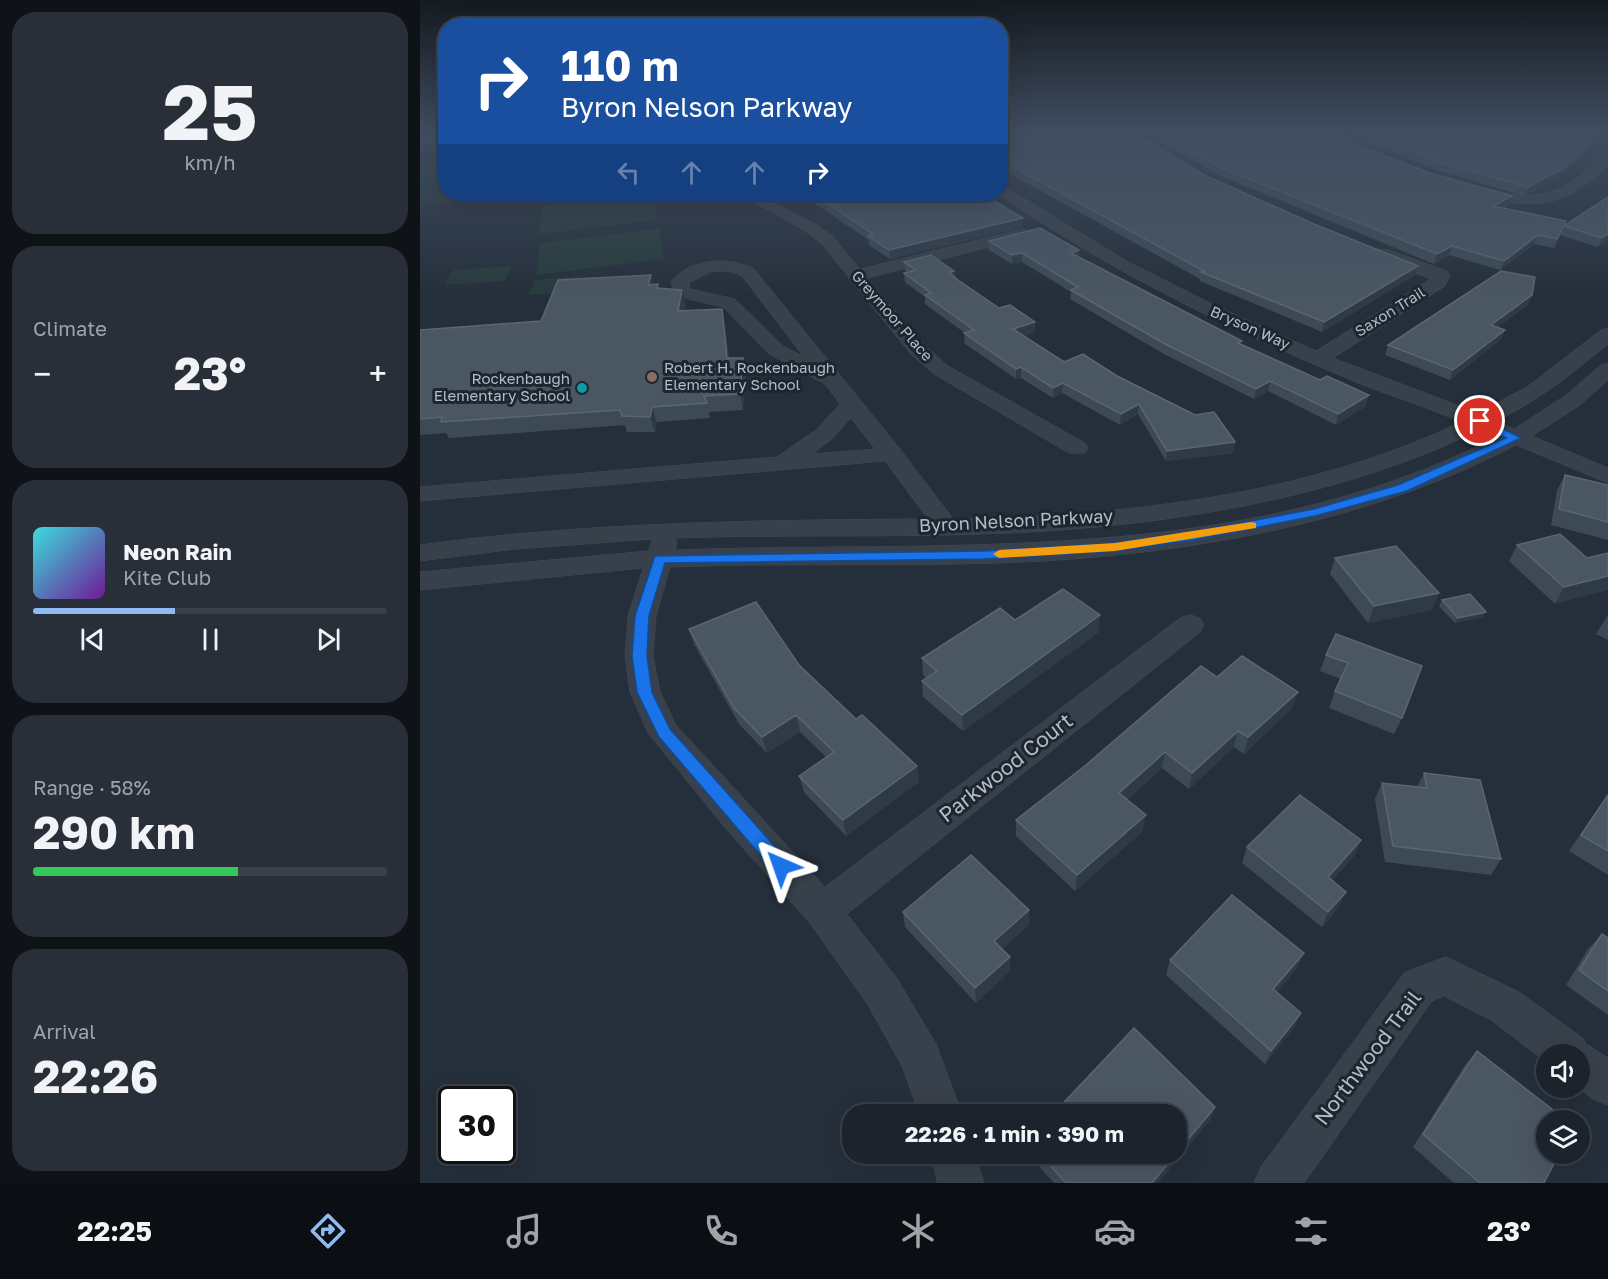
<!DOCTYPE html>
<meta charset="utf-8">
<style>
:root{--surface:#1c232c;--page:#292f38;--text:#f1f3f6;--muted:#a0a4a9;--line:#3a4048;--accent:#8fbbf0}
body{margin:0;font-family:"Golos Text",sans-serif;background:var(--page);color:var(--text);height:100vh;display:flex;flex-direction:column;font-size:22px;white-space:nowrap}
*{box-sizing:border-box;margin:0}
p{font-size:20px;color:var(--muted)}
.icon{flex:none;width:33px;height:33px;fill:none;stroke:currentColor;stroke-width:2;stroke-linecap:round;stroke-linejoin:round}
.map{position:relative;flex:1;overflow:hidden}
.panel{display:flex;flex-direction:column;gap:12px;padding:12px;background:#0f1318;width:420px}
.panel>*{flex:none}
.hud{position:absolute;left:18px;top:18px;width:570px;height:183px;border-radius:24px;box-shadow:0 6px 24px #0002,0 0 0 2px var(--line);background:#1a4fa0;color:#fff;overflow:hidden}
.tools{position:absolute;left:1116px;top:1044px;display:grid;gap:12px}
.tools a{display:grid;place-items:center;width:54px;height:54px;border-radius:50%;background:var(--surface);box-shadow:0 6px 24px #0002,0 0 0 2px var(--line);font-size:30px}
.speed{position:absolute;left:18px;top:1086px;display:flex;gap:12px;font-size:30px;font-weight:700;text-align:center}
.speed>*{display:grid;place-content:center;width:78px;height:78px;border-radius:50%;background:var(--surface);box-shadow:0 6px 24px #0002,0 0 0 2px var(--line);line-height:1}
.speed .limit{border:3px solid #111;border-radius:9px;background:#fff;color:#111}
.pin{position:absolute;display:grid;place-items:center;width:51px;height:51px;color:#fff;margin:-26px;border:3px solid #fff;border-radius:50%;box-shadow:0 2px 6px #0007}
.me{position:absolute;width:66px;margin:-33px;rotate:317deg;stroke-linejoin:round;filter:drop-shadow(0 0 4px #0008)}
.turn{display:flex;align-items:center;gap:21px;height:126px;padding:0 24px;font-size:27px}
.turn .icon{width:78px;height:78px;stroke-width:2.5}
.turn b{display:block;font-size:42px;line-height:51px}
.lanes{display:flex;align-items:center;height:57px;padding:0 24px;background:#0003;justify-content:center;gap:30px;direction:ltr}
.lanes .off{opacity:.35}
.big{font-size:45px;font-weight:700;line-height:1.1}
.panel .tile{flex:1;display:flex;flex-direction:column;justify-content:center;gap:9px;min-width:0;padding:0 21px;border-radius:24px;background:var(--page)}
.panel .dial{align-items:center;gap:0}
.dial b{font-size:78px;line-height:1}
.song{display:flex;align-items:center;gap:18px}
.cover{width:72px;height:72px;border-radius:9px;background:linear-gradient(135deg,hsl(180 70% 55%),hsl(280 70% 35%))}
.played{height:6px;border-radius:3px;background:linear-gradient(90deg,var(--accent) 40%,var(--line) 40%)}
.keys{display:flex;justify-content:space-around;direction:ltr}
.heat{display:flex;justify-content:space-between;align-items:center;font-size:33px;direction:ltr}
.charge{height:9px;border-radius:4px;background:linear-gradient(90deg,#34c759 58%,var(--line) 0)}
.trip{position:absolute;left:422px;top:1104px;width:345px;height:60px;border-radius:24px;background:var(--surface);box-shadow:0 6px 24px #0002,0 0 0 2px var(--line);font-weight:700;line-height:60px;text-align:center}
.tabs{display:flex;height:96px;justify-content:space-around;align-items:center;background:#0b0e12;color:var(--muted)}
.tabs .icon{width:42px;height:42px}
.tabs .selected{color:var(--accent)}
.tabs b{font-size:27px;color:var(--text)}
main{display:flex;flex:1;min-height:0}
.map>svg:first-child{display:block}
.green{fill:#273b3c}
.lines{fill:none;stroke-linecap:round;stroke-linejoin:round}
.minor-casing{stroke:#414a54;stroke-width:1}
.minor{fill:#38414b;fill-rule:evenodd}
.wall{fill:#3d4a56}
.shaded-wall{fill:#2e3a46}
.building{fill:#4a5662;stroke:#5a6672;stroke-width:1.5}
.route{fill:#1a73e8;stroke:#114b97;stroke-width:1.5}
.slow{fill:#f59e0b}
.education-dot{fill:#8d6e63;stroke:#1d2630;stroke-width:2}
.culture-dot{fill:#0f9aa8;stroke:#1d2630;stroke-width:2}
.labels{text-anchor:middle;stroke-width:6;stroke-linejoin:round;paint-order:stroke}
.far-street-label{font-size:15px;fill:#b4bcc6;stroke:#1d2630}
.far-poi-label{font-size:15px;fill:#b4bcc6;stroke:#1d2630;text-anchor:start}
.street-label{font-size:18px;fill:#b4bcc6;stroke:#1d2630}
.near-street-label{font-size:21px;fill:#b4bcc6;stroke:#1d2630}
</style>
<main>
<section class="panel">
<div class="tile dial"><b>25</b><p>km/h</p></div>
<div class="tile"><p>Climate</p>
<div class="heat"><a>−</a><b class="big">23°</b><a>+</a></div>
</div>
<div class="tile">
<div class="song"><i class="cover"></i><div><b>Neon Rain</b><p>Kite Club</p></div></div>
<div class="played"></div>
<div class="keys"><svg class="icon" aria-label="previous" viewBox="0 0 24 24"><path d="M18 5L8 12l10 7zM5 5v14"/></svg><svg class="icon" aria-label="pause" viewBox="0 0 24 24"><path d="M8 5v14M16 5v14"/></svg><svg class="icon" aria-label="next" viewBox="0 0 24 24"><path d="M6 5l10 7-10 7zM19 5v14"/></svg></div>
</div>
<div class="tile"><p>Range · 58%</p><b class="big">290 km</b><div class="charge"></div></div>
<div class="tile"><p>Arrival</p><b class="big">22:26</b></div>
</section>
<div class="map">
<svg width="1188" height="1183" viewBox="0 0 1188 1183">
<rect width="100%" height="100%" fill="#252f3b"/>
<g class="green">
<path d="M25 154 26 194H119L0 206V160Z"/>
<path d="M235 194 237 220 119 234 122 206Z"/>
<path d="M240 229 243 259 116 275 120 243Z"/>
<path d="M92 266 85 281 25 285 33 270Z"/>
<path d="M163 276 157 292 108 295 115 280Z"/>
</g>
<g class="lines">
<defs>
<g id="minor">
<path d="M1188 153V165C1143 211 1110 210 1051 193L1049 190 1056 186C1100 197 1124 204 1163 173 1171 167 1178 155 1188 153Z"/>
<path d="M580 184 710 263 798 307 896 351 1011 279 956 258 954 254 956 250H968L1027 271 1030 275 1025 286 913 358 1058 413 1107 387 1181 330 1188 328V344C1153 373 1118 401 1076 421L1094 429 1145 396 1181 365 1188 363V380L1160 405 1112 436 1188 468V483L1096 445C950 521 785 551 622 561 498 568 374 562 250 567L236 616 233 656 240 692 256 725 405 887 760 618 770 615 780 618 784 625 780 632 427 914 476 977 516 1044 542 1114H499L483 1068 448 1005 390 923 307 830 228 733 210 692 205 656 208 616 223 568 0 590V572L228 551 233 539 95 549 0 561V545C169 522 338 520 508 519L465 461 0 501V487L357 457 396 430 420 404 405 384 349 354 303 307 256 296 251 282C269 258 310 256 334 269L480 449 533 519C702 516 886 496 1041 422 1000 404 957 392 917 374 798 324 684 267 578 194H580ZM309 271 322 276 384 357 363 346 315 299 270 289 269 283 290 272ZM431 418 455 449 392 454 412 439ZM1059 430 1077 437C817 568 535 540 255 550L257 542 254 538C366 534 478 538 589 533 744 526 919 499 1059 430Z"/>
<path d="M320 194H337L397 225 413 237 440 269 603 229 609 231 611 234 609 237 447 278 504 345 528 366 665 443 668 448 665 453H649L514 374 490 353 401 243 385 231Z"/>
<path d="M1026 957 1099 992 1164 1039 1165 1043 1188 1058V1105L1173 1099 1159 1088 1160 1054H1126V1062L1071 1020 1024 996 1012 1001 884 1183H834L841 1167 984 973Z"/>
<path d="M511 1154H555L564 1183H518Z"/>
</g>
</defs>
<use href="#minor" class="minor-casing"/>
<use href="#minor" class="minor"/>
</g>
<g class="wall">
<path d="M0 132H26V139H25L15 150 0 153Z"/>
<path d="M713 132H913L944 148 1010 173 1092 196 1089 205 1082 208 1142 230 1134 248 1114 244 1080 270 1029 255 1014 264 801 176 728 135Z"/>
<path d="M925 132H1183L1164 156 1140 176 1105 196 1019 171Z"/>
<path d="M580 140 786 176 995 275 902 332 780 281V279L580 168Z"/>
<path d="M374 194H563L603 227 470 259 449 245V240L394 203 390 204Z"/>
<path d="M1188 197V240L1178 247 1140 235 1144 226Z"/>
<path d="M569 241 659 257 822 345 946 406 916 425 848 391 834 399 744 354 650 299 651 292 602 262 592 264 569 250Z"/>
<path d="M484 262 534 271 535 277 538 280 579 308 615 322V332L603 336 644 362 697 376 815 442 813 453 746 461 718 414 700 425 642 393 633 398 601 378 596 379 544 343 545 333 505 304V297L485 282 484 273 487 272 485 271Z"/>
<path d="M238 284 239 288 266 304 265 311 302 309 305 324 309 358 326 373 323 410 289 412 290 418 237 422 235 432H207L205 425 29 438 26 433 0 435V330L121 321 234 285Z"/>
<path d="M1108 305 1077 327 1085 330 1081 339 1030 380 965 355 968 345Z"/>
<path d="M1145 475 1188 485V540L1131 525 1137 490Z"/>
<path d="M1097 545 1167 558 1135 604 1089 561Z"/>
<path d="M915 558 1019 593 1012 610 948 623 910 574Z"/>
<path d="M1022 600 1063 617 1035 623 1019 606Z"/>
<path d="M1188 615V640L1176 634Z"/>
<path d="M595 620 679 632 543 731 503 697 502 681 507 678 503 675 502 658Z"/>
<path d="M269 629 379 665 436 719 497 766 499 782 426 836 384 792 379 776 406 757 380 732 347 753 319 724 275 646Z"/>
<path d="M916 634 982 718 974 734 909 708 915 691 921 679 900 671 906 655Z"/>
<path d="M797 677 878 692 872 708 824 754 814 747 769 789 742 768 707 800 723 831 655 891 596 836V820Z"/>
<path d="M1004 773 1081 859 1071 875 965 862 955 799 962 783 997 787Z"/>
<path d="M1188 794V875L1149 851Z"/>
<path d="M941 840 934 856 912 880 919 907 902 927 822 863 827 847Z"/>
<path d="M483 912 609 925 582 949 590 971 556 1003 485 927Z"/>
<path d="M1182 934 1188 938V1015L1146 985 1168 949Z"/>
<path d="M884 953 877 968 857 992 881 1013 874 1027 845 1064 746 975 750 960Z"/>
<path d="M1057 1051 1124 1183H1034L993 1147 1045 1065Z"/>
<path d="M795 1107 790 1120 738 1183H634L608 1154H756Z"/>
</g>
<g class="shaded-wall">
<path d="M20 132H22L25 139 15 150 0 153V145Z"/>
<path d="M580 132H598L580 136Z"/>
<path d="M1180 132H1183L1164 156 1140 176 1105 196 1108 187Z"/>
<path d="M393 194 394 203 390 204 389 195Z"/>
<path d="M1092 196 1089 205 1070 215 1073 206Z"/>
<path d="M603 218V227L470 259 469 250Z"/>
<path d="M1188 234V240L1178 247 1182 238Z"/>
<path d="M1118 235 1114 244 1080 270 1084 261Z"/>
<path d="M1032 246 1029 255 1014 264 1017 254Z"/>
<path d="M659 250V259L651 253Z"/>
<path d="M602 253V262L592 264V255Z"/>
<path d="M998 266 995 275 902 332 904 322Z"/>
<path d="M534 271 535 280 529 272Z"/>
<path d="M231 275 235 288 228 285Z"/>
<path d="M262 290 266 304 262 325 258 311Z"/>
<path d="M1112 295 1108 305 1067 334 1071 325Z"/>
<path d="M302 309 305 324 310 372 307 358Z"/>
<path d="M615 322V332L593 339V329Z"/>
<path d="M1085 330 1081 339 1030 380 1033 370Z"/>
<path d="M323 358 326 373 323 410 320 394Z"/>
<path d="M601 367V378L596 379V369Z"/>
<path d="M850 381 848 391 834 399 836 389Z"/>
<path d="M643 383 642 393 633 398V388Z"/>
<path d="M949 395 946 406 916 425 918 414Z"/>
<path d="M719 404 718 414 700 425 701 414Z"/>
<path d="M232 407 237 422 235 432 230 417Z"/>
<path d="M815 442 813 453 746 461 747 451Z"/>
<path d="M1188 576V590L1135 604 1144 587Z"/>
<path d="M1019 593 1012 610 948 623 954 606Z"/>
<path d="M1066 612 1063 617 1035 623 1038 618Z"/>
<path d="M680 615 679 632 543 731 542 715Z"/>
<path d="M878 692 872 708 824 754 828 737Z"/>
<path d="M376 715 380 732 347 753 342 737Z"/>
<path d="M818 731 814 747 769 789 772 773Z"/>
<path d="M745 752 742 768 697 809 699 793Z"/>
<path d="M497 766 499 782 426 836 423 820Z"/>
<path d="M726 815 723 831 655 891 657 875Z"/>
<path d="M941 840 934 856 901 892 908 877Z"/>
<path d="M926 892 919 907 902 927 908 912Z"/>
<path d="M609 910V925L575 956 574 941Z"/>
<path d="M884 953 877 968 847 1004 853 989Z"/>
<path d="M590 957V971L556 1003 555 988Z"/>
<path d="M881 1013 874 1027 845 1064 851 1051Z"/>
<path d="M795 1107 790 1120 738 1183H732Z"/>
</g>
<g class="building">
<path d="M0 132H20L12 142 0 145Z"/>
<path d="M617 132H712L786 176 894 224 998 266 904 322 781 272 784 271 580 160V140Z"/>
<path d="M739 132H913L944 148 1010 173 1092 196 1073 206 1146 221 1137 239 1118 235 1084 261 1032 246 1017 254 802 168Z"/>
<path d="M946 132H1180L1167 148 1144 168 1108 187 1021 163Z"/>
<path d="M386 194H563L603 218 469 250 448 236 453 234 393 194 389 195Z"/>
<path d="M1188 197V234L1182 238 1144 226Z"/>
<path d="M620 228 659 250 651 253 822 341 818 343 900 380 907 376 949 395 918 414 850 381 836 389 745 344 651 290 658 287 602 253 592 255 569 241Z"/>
<path d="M511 255 534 271 529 272 538 280 579 308 590 305 615 322 593 329 644 362 663 354 697 376 775 415 794 412 815 442 747 451 719 404 701 414 643 383 633 388 601 367 596 369 544 333 554 330 505 295 511 293 484 273 496 270 484 262Z"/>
<path d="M1081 271 1115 277 1112 295 1071 325 1085 330 1033 370 968 345Z"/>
<path d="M231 275 228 285 238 284 237 288 262 290 258 311 302 309 307 358H323L320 394 284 396 287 403 232 407 230 417 202 416 200 410 21 422 22 417 0 419V330L121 321 138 280Z"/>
<path d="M1145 475 1188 485V522L1139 509Z"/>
<path d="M1140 534 1167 558 1188 553V576L1144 587 1097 545Z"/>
<path d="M976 546 1019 593 954 606 915 558Z"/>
<path d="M643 589 680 615 542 715 502 681 517 671 502 658 580 608 595 620Z"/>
<path d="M1050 594 1066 612 1038 618 1022 600Z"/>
<path d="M336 602 379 665 436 719 442 715 497 766 423 820 379 776 414 752 376 715 342 737 314 708 269 629Z"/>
<path d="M916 634 1002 666 982 718 915 691 928 663 906 655Z"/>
<path d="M822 656 878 692 828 737 818 731 772 773 745 752 699 793 726 815 657 875 596 820 666 765 781 666 797 677Z"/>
<path d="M1004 773 1060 780 1081 859 973 846 962 783 1007 788Z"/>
<path d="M880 795 941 840 908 877 926 892 908 912 827 847Z"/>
<path d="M1188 795V851L1161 835Z"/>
<path d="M551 855 609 910 574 941 590 957 555 988 483 912Z"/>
<path d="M812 895 884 953 853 989 881 1013 851 1051 750 960Z"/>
<path d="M1182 934 1188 938V991L1159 970Z"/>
<path d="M714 1028 795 1107 732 1183H646L620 1154H756V1114H633Z"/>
<path d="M1057 1051 1146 1120H1126V1154H1139L1124 1183H1060L1003 1134Z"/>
</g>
<linearGradient id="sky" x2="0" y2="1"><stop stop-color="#141a20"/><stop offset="0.44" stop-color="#404d60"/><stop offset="1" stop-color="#404d60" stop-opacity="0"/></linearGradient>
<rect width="1188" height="298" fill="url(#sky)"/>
<path class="route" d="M1056 419H1064L1101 438 987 491 895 516 773 540 695 551 564 559 245 563 229 616 227 656 232 692 250 729 367 860 370 866 367 871 361 874 354 871 239 737 217 692 212 656 215 616 235 556 564 551 695 543 773 532 894 509 978 485 1086 438 1056 423Z"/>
<path class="slow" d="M831 522 836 523V528L695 551 579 558 573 554 579 550 695 543Z"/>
<circle class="education-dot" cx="232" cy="377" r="6"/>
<circle class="culture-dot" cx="162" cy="388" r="6"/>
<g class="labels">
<g class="far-street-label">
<text transform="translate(970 312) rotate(-32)" y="5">Saxon Trail</text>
<text transform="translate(472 316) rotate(49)" y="5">Greymoor Place</text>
<text transform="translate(830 328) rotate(24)" y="5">Bryson Way</text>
</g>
<g class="far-poi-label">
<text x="244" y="373">Robert H. Rockenbaugh<tspan x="244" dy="17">Elementary School</tspan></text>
<text x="150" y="384" text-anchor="end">Rockenbaugh<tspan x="150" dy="17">Elementary School</tspan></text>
</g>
<g class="street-label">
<text transform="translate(596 521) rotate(-3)" y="6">Byron Nelson Parkway</text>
</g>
<g class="near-street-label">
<text transform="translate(586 768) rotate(-38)" y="7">Parkwood Court</text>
<text transform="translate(948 1058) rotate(-53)" y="7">Northwood Trail</text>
</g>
</g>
</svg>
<div class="tools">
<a><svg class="icon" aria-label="sound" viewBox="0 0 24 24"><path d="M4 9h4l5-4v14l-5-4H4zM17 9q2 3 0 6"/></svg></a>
<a><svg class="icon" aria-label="layers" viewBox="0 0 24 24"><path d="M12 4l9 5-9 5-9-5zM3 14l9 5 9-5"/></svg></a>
</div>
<div class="speed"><div class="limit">30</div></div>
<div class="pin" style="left:1060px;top:421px;background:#d93025"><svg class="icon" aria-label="arrive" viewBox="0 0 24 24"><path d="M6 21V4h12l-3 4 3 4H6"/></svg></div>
<svg class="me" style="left:361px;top:866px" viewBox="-20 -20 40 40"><path d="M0-17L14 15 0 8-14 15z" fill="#1a73e8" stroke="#fff" stroke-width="4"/></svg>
<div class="trip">22:26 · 1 min · 390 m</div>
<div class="hud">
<div class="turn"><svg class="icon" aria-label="right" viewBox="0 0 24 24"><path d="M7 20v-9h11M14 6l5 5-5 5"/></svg><div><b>110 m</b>Byron Nelson Parkway</div></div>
<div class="lanes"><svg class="icon off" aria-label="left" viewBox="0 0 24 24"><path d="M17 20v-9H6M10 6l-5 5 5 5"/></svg><svg class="icon off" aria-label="ahead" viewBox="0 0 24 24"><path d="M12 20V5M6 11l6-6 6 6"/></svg><svg class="icon off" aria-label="ahead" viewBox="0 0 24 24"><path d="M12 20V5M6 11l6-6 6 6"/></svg><svg class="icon" aria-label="right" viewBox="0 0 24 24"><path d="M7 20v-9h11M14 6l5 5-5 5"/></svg></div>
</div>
</div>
</main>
<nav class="tabs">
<b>22:25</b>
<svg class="icon selected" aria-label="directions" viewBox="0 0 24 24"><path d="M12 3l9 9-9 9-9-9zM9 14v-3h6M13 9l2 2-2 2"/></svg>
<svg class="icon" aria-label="music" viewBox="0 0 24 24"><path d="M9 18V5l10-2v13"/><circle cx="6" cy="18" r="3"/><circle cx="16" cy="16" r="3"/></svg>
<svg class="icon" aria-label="phone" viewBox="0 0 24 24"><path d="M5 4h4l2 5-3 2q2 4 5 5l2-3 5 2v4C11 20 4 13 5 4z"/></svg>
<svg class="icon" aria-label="climate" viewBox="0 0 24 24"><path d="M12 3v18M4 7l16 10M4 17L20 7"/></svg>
<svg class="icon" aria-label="car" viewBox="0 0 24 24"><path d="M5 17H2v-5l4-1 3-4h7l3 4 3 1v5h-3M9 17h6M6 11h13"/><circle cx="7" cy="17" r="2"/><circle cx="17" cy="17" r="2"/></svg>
<svg class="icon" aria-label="filters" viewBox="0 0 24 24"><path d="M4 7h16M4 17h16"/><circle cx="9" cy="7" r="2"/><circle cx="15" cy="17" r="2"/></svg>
<b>23°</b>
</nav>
